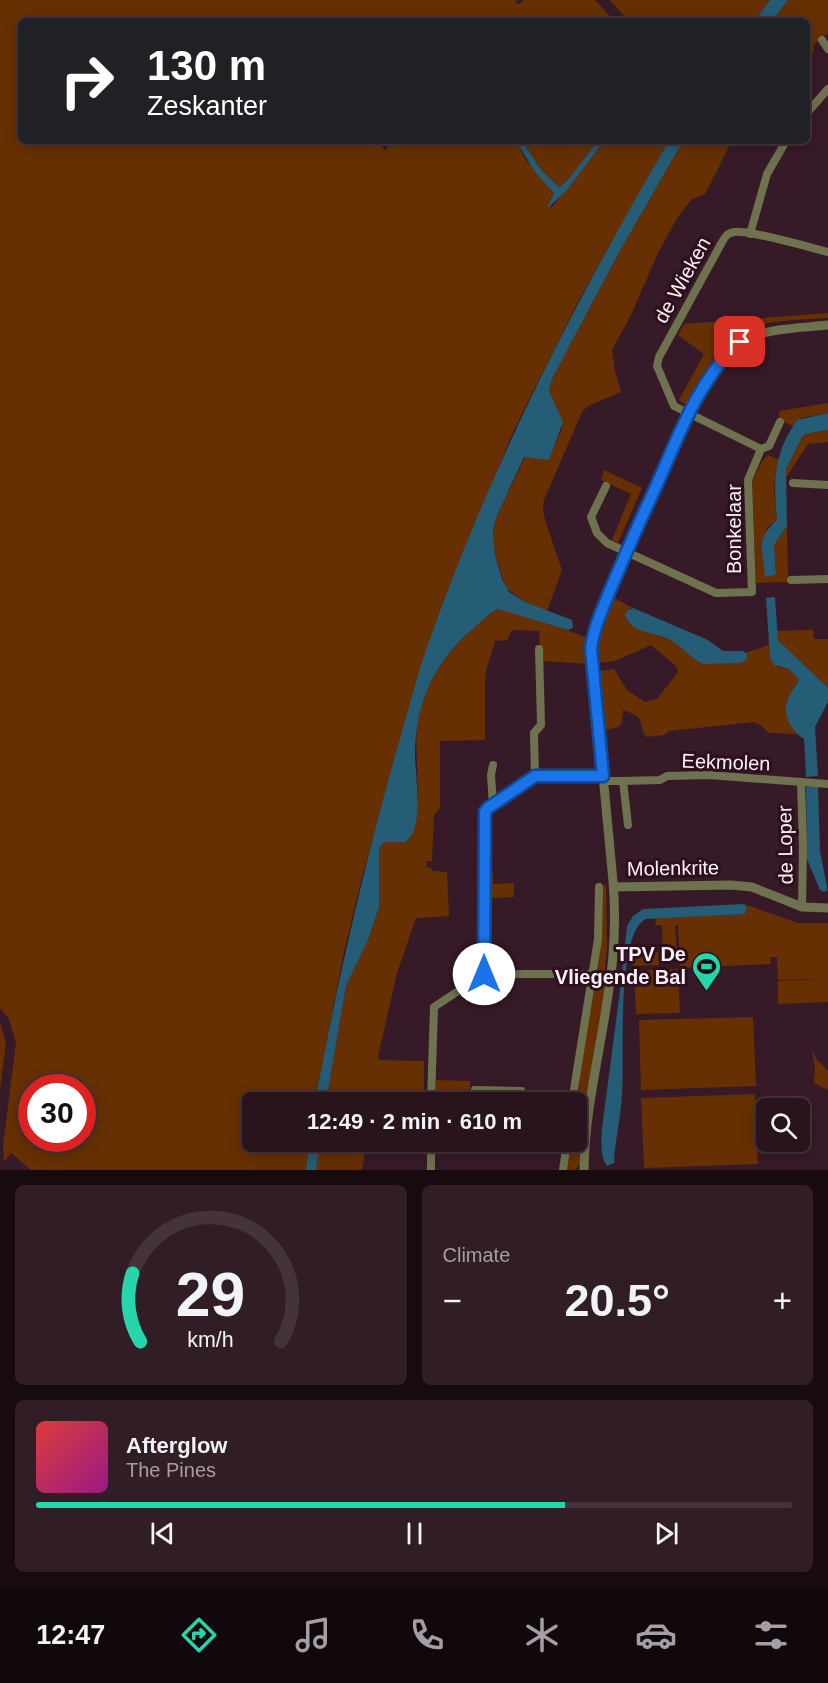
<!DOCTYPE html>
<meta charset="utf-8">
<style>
:root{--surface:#29141d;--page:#311d26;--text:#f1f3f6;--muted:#a59ea4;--line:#45333b;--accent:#27d5ad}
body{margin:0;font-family:Arial,sans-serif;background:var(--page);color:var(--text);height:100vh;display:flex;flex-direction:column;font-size:22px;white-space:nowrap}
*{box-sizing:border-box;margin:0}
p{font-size:20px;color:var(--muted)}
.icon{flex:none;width:33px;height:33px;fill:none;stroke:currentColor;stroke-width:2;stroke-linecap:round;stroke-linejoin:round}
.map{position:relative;height:1170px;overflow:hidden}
.sheet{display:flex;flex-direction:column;gap:15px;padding:15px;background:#170b10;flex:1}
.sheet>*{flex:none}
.guide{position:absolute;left:18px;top:18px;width:792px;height:126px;border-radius:9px;box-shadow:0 3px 15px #0003,0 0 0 2px var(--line);background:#202124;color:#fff;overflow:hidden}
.fabs{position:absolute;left:756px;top:1098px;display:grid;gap:12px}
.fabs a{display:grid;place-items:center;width:54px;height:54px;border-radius:9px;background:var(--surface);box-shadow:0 3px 15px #0003,0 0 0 2px var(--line);font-size:30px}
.speed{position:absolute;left:18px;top:1074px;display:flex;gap:12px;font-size:30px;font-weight:700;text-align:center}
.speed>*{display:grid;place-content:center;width:78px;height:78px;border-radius:50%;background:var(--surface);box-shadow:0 3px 15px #0003,0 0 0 2px var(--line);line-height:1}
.speed .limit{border:9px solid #d22;background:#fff;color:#111}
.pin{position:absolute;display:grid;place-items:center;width:51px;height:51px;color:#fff;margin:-26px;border-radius:12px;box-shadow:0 3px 9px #0006}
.me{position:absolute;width:66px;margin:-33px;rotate:0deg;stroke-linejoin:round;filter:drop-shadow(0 0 4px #0008)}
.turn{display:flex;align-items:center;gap:21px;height:126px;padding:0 30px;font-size:27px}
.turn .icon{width:78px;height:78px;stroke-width:2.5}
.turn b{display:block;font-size:42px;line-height:51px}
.big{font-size:45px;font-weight:700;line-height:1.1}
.sheet .card{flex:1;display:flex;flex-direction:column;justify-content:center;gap:9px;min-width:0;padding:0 21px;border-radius:9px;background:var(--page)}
.sheet .dial{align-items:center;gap:0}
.dial svg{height:156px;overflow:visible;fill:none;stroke:var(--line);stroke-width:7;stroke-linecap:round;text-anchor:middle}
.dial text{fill:var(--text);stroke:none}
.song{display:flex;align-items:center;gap:18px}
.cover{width:72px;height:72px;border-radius:9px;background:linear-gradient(135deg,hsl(0 70% 55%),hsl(310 70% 35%))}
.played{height:6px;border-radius:3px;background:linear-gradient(90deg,var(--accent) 70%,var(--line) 70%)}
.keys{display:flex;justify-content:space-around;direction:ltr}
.heat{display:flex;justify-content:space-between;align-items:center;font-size:33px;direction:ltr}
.sheet .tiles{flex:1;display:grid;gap:15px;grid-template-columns:1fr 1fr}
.card:last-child{grid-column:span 2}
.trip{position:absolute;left:242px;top:1092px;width:345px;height:60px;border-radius:9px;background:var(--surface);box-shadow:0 3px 15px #0003,0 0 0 2px var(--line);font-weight:700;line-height:60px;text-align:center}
.menu{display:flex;height:96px;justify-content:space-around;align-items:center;background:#10080c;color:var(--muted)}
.menu .icon{width:42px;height:42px}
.menu .selected{color:var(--accent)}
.menu b{font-size:27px;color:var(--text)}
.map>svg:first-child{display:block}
.green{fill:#663003;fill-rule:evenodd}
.water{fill:#255c76}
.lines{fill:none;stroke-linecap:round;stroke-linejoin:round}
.pedestrian{stroke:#6f724e;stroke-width:6}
.minor{stroke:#6f724e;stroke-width:8}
.tertiary{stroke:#6f724e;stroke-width:9}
.route-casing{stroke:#114b97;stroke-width:15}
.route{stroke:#1a73e8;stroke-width:10}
.labels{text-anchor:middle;stroke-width:6;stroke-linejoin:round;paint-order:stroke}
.street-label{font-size:20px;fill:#fef1f6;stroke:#2c101d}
.poi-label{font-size:20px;font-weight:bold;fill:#fef1f6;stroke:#2c101d;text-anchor:end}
</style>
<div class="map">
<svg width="828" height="1170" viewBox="0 0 828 1170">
<rect width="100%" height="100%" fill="#371a27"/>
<g class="green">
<path d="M0 0H516L517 4H520L524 0H595L610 16 573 21H21V141H377L385 150 392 141H516L526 160 554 193 548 205 552 207 604 141H669L580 298 514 430 443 603 425 654 363 874 344 952 315 1102H252V1142H309L306 1170H31L11 1153 4 1162 3 1145 16 1043 9 1019 0 1008ZM32 1088H82V1138H32Z"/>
<path d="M610 0H770L754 21H629Z"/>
<path d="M788 0H828V33L813 45 814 52 807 58V21H776L775 17Z"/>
<path d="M522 141H598L566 182 559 187 542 171Z"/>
<path d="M683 141H732L705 194 691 200 678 217 658 253 631 315 612 350 615 371 621 392 588 406 582 412 544 500 543 510 545 520 562 570 547 611 525 602 506 588 495 555 492 538 496 518 525 457 549 459 562 428 549 391 552 379 616 258Z"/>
<path d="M828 313V318C804 320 777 319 755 327 719 338 705 376 689 407L679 400 704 354 678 335 684 324Z"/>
<path d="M828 403V413L801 418 793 426 779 420V411Z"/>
<path d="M828 430V442L808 444 785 479 786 469 802 437 805 434Z"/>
<path d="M768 455 779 460 774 488 777 520 767 528 765 577 776 575 774 545 787 526 788 582 756 583 752 482 762 461Z"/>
<path d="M604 470 642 488 618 543 612 540 631 494 601 480Z"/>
<path d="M614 598 633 608H630L628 622 634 627 673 641 702 664 747 655 745 653 769 645 770 658 778 667 789 669 799 680 791 692 787 718 797 734 769 733 759 724 754 722 670 731 664 735 646 737C636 719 647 718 623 710L622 722 619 727 605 730 599 671 614 669 627 690 645 702 657 699 678 672 676 666 651 645 615 661 598 663V639Z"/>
<path d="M498 609 544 621 587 638 589 664 541 661 539 631 512 630 507 640 495 641 487 667 485 680V740L440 741V808L434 815 432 861H427L426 867 431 868 432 871 447 872 449 916 416 918 397 973 378 1057 380 1060 424 1061V1100L326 1102 346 986 368 940 379 907V848L385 842H406C425 830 414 754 417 731 421 690 442 655 473 629 481 622 488 614 498 609Z"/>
<path d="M813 630 814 639H828V688L778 640 777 631Z"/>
<path d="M486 874H493V884L514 883V897L492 898V909H487Z"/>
<path d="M606 885 607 948 605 970 601 972 598 971V968L601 939 600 886Z"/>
<path d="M744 904 798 923H828V1002L778 1004V981L824 979 778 980 777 957H770L771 964 680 968 678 925H675L677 951 663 952 662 925H655L656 918 745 914 747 907Z"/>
<path d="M658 952 659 965 633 966 632 953Z"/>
<path d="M678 969 680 1013 636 1014 634 971Z"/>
<path d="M600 979 604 982 605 989 585 1108 580 1164 575 1170H568L567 1169 570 1142H576C576 1087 586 1035 596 981Z"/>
<path d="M753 1017 756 1086 641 1090 639 1020Z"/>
<path d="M0 1023 6 1043 0 1090Z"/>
<path d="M812 1050 817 1060 828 1071V1090L814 1083 815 1067Z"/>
<path d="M436 1080 470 1081V1098L435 1097Z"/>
<path d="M755 1094 758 1164 644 1168 641 1098Z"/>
<path d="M320 1142H367L362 1170H316Z"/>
</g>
<g class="water">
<path d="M770 0H788L775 17 776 21H754Z"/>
<path d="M516 141H522L542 171 559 187 566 182 598 141H604L566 191 549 207 548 205 554 193 535 172Z"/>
<path d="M669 141H683L616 258 552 379 549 391 563 422 549 460 524 457 496 518 493 531 495 555 502 579 509 592 525 602 572 620 573 628 568 630 498 609C488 614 481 622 473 629 444 653 425 684 418 722 416 732 415 743 415 754 415 774 425 831 405 842H385L379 848V907L368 940 346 986 326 1102H315C337 983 364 866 397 749 407 716 415 682 426 650 488 472 573 304 669 141Z"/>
<path d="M828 413V430L805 434 802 437 786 469 787 526 774 545 776 575 765 577C763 550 755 539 777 520 773 481 774 453 797 420Z"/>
<path d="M775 597 778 640 828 688V702L815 727 818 776 806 777 804 739C790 730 781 713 789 697 791 691 796 686 799 680L789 669 774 665 770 658 766 598Z"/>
<path d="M633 608 708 640 723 651H743L747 654V659L741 663 703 664C689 658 680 643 666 638 652 632 630 632 625 615L628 610Z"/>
<path d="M818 786 820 851 827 887V891L824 892 820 890 807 859 806 787Z"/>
<path d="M744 904 747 907 745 914 646 919C615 933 625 1063 622 1094 621 1117 615 1140 614 1163L607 1166C600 1156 601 1140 602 1128L621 983 627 926 633 916 643 909Z"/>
<path d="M309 1142H320L316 1170H306Z"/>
</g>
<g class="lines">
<path class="pedestrian" d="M474 1089 522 1090"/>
<g class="minor">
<path d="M822 40 828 49"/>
<path d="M807 113 828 89"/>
<path d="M750 234 767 174 786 141"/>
<path d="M761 449 769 446 780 422"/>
<path d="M793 483 828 485"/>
<path d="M606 486 591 517 597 533 607 543 716 593 752 592 748 480 761 449 674 406 657 366 659 357 721 244C724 238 727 233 734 232 747 229 811 248 828 252"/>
<path d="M791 580 828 579"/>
<path d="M493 765 491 775 493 805"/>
<path d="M535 776 534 733 541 725 539 649"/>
<path d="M604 781H623L628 825"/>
<path d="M623 781 660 780 667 776 709 775 828 784"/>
<path d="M801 782 803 847 802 907"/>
<path d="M484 974H593L610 976"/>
<path d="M431 1102 434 1007 484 974 485 812 535 776H603"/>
<path d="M572 1102 598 939 599 887"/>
<path d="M431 1170V1142"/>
<path d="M563 1170 567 1142"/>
</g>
<g class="tertiary">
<path d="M614 887 731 885 752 887 802 907 828 908"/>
<path d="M584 1170C585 1098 607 1027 613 955 615 931 615 905 613 881L591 648C594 628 602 611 609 592 623 560 637 528 652 496 671 455 703 368 739 343 761 328 802 328 828 325"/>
</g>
</g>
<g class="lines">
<defs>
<path id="route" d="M484 974 485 812 488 808 535 776H603L591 648C594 627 603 608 611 588 623 560 635 532 648 504 674 450 694 383 740 342"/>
</defs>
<use href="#route" class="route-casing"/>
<use href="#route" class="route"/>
</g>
<defs>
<symbol id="stadium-pin" viewBox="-11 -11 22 30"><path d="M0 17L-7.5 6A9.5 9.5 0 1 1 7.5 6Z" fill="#27d5ad" stroke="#2c101d"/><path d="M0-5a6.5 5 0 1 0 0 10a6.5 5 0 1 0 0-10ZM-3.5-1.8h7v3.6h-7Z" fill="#111"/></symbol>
</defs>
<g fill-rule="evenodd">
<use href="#stadium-pin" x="690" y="950" width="33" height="45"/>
</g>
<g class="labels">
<g class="street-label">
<text transform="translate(682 280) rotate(-61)" y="7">de Wieken</text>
<text transform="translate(734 529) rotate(-90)" y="7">Bonkelaar</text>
<text transform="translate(726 762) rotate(2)" y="7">Eekmolen</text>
<text transform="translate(785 845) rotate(-91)" y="7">de Loper</text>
<text transform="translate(673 868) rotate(-1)" y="7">Molenkrite</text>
</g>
<g class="poi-label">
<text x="686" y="961">TPV De<tspan x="686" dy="23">Vliegende Bal</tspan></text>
</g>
</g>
</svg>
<div class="fabs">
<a><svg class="icon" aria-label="search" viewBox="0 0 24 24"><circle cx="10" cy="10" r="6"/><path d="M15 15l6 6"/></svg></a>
</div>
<div class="speed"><div class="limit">30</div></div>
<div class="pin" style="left:740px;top:342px;background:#d93025"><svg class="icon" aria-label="arrive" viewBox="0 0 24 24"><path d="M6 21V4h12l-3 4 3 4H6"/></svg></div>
<svg class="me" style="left:484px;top:974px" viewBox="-20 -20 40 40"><circle r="19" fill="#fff"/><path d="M0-13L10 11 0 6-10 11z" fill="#1a73e8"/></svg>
<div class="trip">12:49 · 2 min · 610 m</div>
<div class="guide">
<div class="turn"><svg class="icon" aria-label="right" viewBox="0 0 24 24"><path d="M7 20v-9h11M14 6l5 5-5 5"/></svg><div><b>130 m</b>Zeskanter</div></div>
</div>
</div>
<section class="sheet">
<div class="tiles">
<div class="card dial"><svg viewBox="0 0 100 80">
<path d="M14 69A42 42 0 1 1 86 69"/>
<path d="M14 69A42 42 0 0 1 10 34" stroke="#27d5ad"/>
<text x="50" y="56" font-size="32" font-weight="700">29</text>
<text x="50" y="72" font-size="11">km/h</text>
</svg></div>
<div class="card"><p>Climate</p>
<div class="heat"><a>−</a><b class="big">20.5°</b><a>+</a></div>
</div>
<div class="card">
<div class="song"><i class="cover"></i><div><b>Afterglow</b><p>The Pines</p></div></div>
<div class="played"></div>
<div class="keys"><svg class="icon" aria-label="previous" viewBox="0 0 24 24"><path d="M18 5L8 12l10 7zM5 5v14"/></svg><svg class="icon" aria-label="pause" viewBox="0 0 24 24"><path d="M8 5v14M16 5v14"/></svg><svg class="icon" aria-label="next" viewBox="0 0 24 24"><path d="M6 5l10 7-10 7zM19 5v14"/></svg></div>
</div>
</div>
</section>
<nav class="menu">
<b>12:47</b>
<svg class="icon selected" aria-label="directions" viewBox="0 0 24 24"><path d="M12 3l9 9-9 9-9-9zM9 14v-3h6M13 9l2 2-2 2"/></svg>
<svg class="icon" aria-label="music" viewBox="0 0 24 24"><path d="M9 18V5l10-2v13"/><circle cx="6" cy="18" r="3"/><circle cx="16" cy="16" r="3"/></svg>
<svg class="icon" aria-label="phone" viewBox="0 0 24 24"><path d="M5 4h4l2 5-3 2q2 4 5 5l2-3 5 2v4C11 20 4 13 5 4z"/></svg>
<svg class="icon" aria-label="climate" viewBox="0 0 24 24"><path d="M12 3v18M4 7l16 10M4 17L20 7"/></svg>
<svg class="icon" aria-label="car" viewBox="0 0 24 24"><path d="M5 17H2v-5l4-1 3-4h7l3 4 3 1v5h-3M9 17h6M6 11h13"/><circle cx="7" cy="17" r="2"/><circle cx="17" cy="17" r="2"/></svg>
<svg class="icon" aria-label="filters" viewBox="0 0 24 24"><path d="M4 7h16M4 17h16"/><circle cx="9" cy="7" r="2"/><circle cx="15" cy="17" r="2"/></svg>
</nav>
